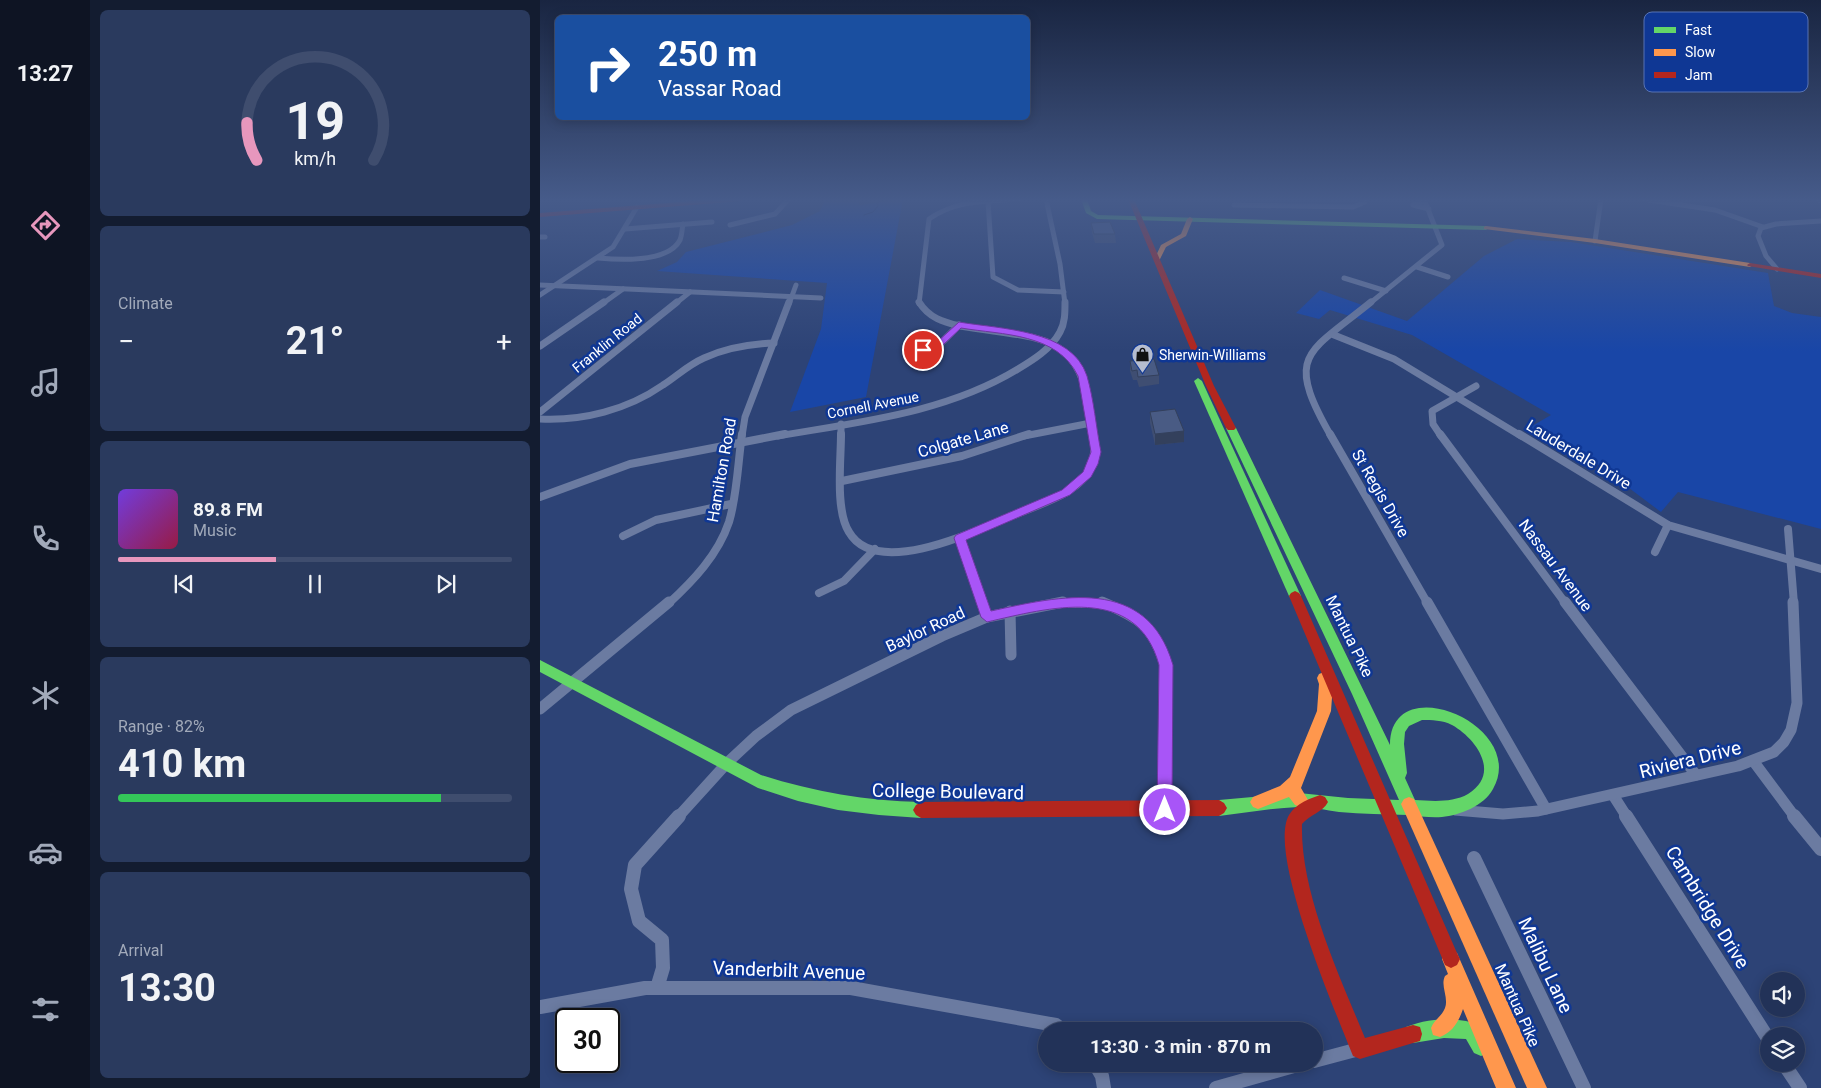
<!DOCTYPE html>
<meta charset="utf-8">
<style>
:root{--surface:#223258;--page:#2a3a5e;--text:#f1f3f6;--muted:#a2aaba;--line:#3f4d6e;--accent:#e797bd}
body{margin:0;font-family:Roboto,sans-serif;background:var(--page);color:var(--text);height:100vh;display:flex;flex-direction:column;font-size:19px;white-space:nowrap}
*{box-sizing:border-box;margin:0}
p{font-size:16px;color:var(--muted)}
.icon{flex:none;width:28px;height:28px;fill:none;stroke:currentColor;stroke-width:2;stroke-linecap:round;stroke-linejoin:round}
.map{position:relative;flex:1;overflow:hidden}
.details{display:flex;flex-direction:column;gap:10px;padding:10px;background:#131c30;width:450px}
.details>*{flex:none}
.banner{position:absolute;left:15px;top:15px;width:475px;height:105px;border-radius:8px;box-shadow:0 2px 12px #0003,0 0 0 1px var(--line);background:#1a4fa0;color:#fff;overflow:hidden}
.tools{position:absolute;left:1220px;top:972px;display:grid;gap:10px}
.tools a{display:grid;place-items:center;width:45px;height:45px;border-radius:50%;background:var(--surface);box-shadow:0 2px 12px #0003,0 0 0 1px var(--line);font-size:25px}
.speed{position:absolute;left:15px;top:1008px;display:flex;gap:10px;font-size:25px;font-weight:700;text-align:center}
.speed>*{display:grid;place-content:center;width:65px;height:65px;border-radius:50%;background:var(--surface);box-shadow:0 2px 12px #0003,0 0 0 1px var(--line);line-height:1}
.speed .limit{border:2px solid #111;border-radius:8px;background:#fff;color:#111}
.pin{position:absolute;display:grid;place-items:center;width:42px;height:42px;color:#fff;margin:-21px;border:2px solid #fff;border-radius:50%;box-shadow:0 1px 5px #0007}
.me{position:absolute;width:55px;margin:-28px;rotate:0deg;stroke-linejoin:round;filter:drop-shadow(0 0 4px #0008)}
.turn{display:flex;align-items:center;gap:18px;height:105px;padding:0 20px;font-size:22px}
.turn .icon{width:65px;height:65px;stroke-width:2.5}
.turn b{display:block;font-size:35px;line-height:42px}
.big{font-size:38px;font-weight:700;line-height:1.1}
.details .card{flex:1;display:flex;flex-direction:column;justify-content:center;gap:8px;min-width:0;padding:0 18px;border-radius:8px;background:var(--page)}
.details .dial{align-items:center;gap:0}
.dial svg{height:130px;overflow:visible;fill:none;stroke:var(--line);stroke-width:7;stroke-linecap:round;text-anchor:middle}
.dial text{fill:var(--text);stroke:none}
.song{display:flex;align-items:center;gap:15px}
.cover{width:60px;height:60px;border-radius:8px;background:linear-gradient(135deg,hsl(260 70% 55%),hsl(340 70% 35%))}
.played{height:5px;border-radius:2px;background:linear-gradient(90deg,var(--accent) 40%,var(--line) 40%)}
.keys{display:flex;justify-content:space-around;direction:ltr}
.heat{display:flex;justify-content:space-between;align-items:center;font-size:28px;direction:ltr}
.charge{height:8px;border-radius:4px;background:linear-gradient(90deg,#34c759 82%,var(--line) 0)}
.trip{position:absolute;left:498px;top:1022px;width:285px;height:50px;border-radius:25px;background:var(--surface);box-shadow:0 2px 12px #0003,0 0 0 1px var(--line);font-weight:700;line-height:50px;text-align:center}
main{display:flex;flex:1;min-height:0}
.tab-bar{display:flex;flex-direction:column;width:90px;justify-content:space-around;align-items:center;background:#0e1423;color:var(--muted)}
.tab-bar .icon{width:35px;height:35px}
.tab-bar .active{color:var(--accent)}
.tab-bar b{font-size:22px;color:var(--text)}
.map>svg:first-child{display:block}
.green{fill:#1946a7}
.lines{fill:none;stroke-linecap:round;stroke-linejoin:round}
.stream{stroke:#0c2a70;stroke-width:1}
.street-far4{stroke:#6b7ba1;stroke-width:5}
.street-far3{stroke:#6b7ba1;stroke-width:7}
.street-far2{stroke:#6b7ba1;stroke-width:8}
.street-far1{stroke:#6b7ba1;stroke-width:11}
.street{stroke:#6b7ba1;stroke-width:14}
.fast{fill:#63d668;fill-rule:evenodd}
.slow{fill:#ff974d;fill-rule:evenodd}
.jam{fill:#b3261e;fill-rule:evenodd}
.wall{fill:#3f4e72}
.shaded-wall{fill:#33405c}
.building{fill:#495b84;stroke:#33405c}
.route{fill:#a855f7;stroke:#6d37a1}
.labels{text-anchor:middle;stroke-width:5;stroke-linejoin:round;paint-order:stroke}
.far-street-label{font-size:14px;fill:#fff;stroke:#0f3794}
.far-poi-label{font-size:14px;fill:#fff;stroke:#0f3794;text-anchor:start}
.street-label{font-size:16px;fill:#fff;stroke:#0f3794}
.near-street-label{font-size:19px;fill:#fff;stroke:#0f3794}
.key{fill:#0f3794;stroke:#5773b4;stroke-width:1}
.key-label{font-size:14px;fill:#fff}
</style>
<main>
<nav class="tab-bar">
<b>13:27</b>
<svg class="icon active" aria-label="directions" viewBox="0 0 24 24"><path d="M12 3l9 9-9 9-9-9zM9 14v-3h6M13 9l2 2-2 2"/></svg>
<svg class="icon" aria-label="music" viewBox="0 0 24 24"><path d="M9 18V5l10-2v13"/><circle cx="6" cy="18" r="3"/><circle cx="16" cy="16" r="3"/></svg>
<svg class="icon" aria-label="phone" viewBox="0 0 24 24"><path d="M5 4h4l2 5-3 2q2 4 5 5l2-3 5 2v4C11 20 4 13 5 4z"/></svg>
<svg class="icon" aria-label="climate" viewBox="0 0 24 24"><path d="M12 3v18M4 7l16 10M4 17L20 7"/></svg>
<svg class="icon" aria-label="car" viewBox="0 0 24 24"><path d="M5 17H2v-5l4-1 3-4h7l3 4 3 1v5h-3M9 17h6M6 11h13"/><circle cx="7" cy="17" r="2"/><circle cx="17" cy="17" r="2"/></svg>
<svg class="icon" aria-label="filters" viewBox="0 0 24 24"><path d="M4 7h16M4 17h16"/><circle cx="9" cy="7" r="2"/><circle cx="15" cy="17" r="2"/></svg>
</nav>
<section class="details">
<div class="card dial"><svg viewBox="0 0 100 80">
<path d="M14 69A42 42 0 1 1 86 69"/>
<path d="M14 69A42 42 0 0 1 8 46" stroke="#e797bd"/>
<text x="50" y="56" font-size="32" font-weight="700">19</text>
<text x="50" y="72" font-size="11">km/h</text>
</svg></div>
<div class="card"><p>Climate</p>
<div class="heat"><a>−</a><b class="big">21°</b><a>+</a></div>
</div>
<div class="card">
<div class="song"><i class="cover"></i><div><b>89.8 FM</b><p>Music</p></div></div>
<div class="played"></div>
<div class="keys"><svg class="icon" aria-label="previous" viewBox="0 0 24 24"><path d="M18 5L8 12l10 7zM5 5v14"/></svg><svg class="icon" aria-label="pause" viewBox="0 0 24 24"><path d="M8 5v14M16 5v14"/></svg><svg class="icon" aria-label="next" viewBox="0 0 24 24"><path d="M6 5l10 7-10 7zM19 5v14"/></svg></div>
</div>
<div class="card"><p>Range · 82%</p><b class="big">410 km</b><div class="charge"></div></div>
<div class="card"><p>Arrival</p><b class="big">13:30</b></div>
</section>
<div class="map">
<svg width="1281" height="1088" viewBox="0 0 1281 1088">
<rect width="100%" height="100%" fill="#2d4376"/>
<g class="green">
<path d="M285 199H319V205C335 204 346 199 363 199L326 397 250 412 281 329 287 283 117 271 137 262 146 252 252 225 280 211Z"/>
<path d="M977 239 1031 242 1228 273 1234 306 1252 313 1281 317V529L1138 492 1121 512 1029 443 987 429 1011 415 872 335 790 310 779 319 756 313 780 290 867 321 944 256Z"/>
</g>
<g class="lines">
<path class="stream" d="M324 215 333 212 338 206 337 203 345 199"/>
<g class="street-far4">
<path d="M506 199 520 264 525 304"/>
<path d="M1102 199 1175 210 1223 227"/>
<path d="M1277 199 1281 201"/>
<path d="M448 201 453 277 478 290 524 292"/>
<path d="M885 201 873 205 889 209"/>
<path d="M694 205 813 207 825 202 824 199"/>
<path d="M190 225 235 214 249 199"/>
<path d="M85 229 172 222"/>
<path d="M0 237H5"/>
<path d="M1055 241 1061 199"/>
<path d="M58 258C80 260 128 263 140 240 142 235 142 229 143 224"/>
<path d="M877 267 908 277"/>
<path d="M1237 269 1226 256 1218 236 1221 228 1236 224 1281 221"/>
<path d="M804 278 846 291"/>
<path d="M0 285 281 298"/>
<path d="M0 295 73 247 97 207"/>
<path d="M62 304 83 289"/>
<path d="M135 304 150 292"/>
<path d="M249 304 256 285"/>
<path d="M379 304 389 219C416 200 447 201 479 199"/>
<path d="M829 304 902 245 884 199"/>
</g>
<g class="street-far3">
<path d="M379 302C389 318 403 322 420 326 511 341 542 329 554 436"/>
<path d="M794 335 854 359 981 436"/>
<path d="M0 346 64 302"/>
<path d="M383 350 400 344 419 325"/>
<path d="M0 412 137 302"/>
<path d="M0 419C43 421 87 410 123 385 137 376 148 365 164 358 186 348 210 344 234 343"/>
<path d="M301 424V436"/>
<path d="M202 436 205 417 249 302"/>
<path d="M238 436C319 422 406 413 478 369 493 360 511 349 520 332 525 323 525 313 525 302"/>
<path d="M484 436 551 423"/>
<path d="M791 436C744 354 767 354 831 302"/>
<path d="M901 436 893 424 892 411 936 386"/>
</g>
<g class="street-far2">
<path d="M301 434C301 461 295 510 309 532 336 579 437 531 471 516 490 509 509 502 527 492 552 476 556 463 554 434"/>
<path d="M790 434 888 604"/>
<path d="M900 434 1026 604"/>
<path d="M979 434 1128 525 1281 569"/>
<path d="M302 481 422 456 489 434"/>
<path d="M0 497 90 464 245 434"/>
<path d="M1248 529 1254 604"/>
<path d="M83 536 116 520 191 504"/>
<path d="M420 538 442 604"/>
<path d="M1115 552 1128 525"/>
<path d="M279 593 304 581 335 549"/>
<path d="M128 604C153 581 178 555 189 522 197 496 198 462 202 434"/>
<path d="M516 604H565"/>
</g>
<g class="street-far1">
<path d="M442 602 447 617"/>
<path d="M562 602C597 617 615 626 626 665L625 810"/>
<path d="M887 602 1006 809"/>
<path d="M1025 602 1156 775"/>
<path d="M470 611 471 655"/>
<path d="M0 709 129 602"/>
<path d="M1214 762 1255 817"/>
<path d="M1073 795 1087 817"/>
<path d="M915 810 963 814 998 811 1198 766 1234 752 1244 742 1251 730 1257 703 1253 602"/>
<path d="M138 817 187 763 216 736 251 710 402 636 447 617 523 602"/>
</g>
<g class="street">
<path d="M1086 816 1229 1040"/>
<path d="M1254 816 1281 849"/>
<path d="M934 858 1044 1088"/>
<path d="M117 988 123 968 122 940 99 921 91 889 95 865 139 816"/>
<path d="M0 1007 105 988H311L516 1025 524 1031"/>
<path d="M774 1061 819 1049"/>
<path d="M555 1064 562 1076 564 1088"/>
<path d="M1244 1064 1260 1088"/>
<path d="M676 1088 761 1064"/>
</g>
<g class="fast">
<path d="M541 199H547L551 211 558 215 946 226 949 228 946 230 557 219 546 213Z"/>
<path d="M658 378 662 381 761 596 759 599H751L749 596 654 381Z"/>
<path d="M691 425 696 428 850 745C850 667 989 725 953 789 944 806 920 815 902 817 891 818 878 816 868 815 845 814 822 814 799 812 786 810 772 807 758 807 732 808 705 813 679 816L674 813 671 808 674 803 679 800 759 793 808 798 859 800 812 694 686 428ZM882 720C892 720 902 720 912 725 937 739 961 774 928 794 912 803 892 801 875 800L865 778 867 773 864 744 865 732 869 726Z"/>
<path d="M0 660 221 775C274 792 326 801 381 802L386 805 389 810 386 815 381 818 339 815 298 810 258 801 218 788 0 672Z"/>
<path d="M911 1019 926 1021 941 1025 951 1046 948 1053 941 1056 934 1053 926 1039 904 1038 873 1043 866 1041 864 1034 866 1027C881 1021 896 1019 911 1019Z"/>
</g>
<g class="slow">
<path d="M650 217 653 219 646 236 626 247 619 261H615L614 260 621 245 641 234 647 219Z"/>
<path d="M946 226 1055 239 1210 263 1213 265 1210 267 1055 243 944 229V227Z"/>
<path d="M784 672 789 674 793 684 791 711 761 788 768 800 765 805 760 807 755 805 749 797 718 809 713 807 710 802 713 797 740 786 750 777 777 711 779 684 777 678 779 674Z"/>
<path d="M869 797 874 799 1007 1088H987L861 804 864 799Z"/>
<path d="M911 950 917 953 976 1088H956L923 1009C919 1021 913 1032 900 1037L893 1035 891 1028C894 1020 902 1016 905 1008 909 997 900 986 905 976L908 974 902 959 905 953Z"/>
</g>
<g class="jam">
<path d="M178 199H205L202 201 0 217V213Z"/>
<path d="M588 199H594L674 386 696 428 694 430H688L686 428 666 386Z"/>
<path d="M1210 263 1281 274V278L1208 266 1207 265Z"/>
<path d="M755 591 759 593 761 596 917 953 920 959 917 965 911 968 905 965 749 596 751 593Z"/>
<path d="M780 795 785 797 788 802C783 812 769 815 762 824 760 892 799 975 825 1038L873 1025 880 1027 882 1034 880 1041 873 1043 820 1059 813 1056C794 1008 735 870 746 823 750 806 766 800 780 795Z"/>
<path d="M679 800 684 803 687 808 684 813 679 816 381 818 376 815 373 810 376 805 381 802Z"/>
</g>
</g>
<g class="wall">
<path d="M551 223 575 234 576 243H555L552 233Z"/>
<path d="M590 361 619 375V384L599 387 597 380H593L590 371Z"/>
<path d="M610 412 644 442 615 445 610 423Z"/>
</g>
<path class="shaded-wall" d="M644 431V442L615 445V434Z"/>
<g class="building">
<path d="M570 222 575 234H554L551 223Z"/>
<path d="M614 359 619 375 598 377 597 370 592 371 590 361Z"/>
<path d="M635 409 644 431 615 434 610 412Z"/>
</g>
<linearGradient id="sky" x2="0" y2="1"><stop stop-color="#192541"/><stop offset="0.57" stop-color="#465b8a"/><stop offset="1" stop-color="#465b8a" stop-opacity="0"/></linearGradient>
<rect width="1281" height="351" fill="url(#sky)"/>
<path class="route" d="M419 322C459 329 532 329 547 376 554 400 556 427 561 452L558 464 551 477 530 495 426 540 451 611C520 596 607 575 633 665L632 810 630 816 625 818 619 816 617 810 619 665C597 583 508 608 447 622L441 617 414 538 416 535 522 490 543 472 551 452 538 376C517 333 463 335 421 328L403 345 380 352V348L397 342Z"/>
<defs>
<symbol id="shop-pin" viewBox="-11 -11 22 30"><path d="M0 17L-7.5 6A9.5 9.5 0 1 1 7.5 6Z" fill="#b6bdcf" stroke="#0f3794"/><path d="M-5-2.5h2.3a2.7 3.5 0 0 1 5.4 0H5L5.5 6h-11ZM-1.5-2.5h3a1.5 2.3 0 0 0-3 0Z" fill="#111"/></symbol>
</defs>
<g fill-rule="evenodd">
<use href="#shop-pin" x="590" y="342" width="25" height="34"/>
</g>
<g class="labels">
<g class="far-street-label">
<text transform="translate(67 343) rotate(-39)" y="5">Franklin Road</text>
<text transform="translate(333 405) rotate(-11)" y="5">Cornell Avenue</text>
</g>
<g class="far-poi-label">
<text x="619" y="360">Sherwin-Williams</text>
</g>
<g class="street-label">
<text transform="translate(423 439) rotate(-16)" y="6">Colgate Lane</text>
<text transform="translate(1039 454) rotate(31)" y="6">Lauderdale Drive</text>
<text transform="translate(181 470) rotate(-80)" y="6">Hamilton Road</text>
<text transform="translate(841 493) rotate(60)" y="6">St Regis Drive</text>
<text transform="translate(1016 565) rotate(53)" y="6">Nassau Avenue</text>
<text transform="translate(385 629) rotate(-25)" y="6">Baylor Road</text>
<text transform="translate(810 636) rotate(64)" y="6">Mantua Pike</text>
<text transform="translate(978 1005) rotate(66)" y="6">Mantua Pike</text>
</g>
<g class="near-street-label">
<text transform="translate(1150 759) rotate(-14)" y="7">Riviera Drive</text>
<text transform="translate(408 791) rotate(1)" y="7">College Boulevard</text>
<text transform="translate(1168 907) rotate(58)" y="7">Cambridge Drive</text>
<text transform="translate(1006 965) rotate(65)" y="7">Malibu Lane</text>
<text transform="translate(249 970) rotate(2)" y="7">Vanderbilt Avenue</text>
</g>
</g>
<rect x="1104" y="12" width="164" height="80" rx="8" class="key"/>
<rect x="1114" y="27" width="22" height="6" fill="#63d668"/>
<rect x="1114" y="49" width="22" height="7" fill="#ff974d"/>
<rect x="1114" y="72" width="22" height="6" fill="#b3261e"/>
<g class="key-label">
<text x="1145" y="35">Fast</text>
<text x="1145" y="57">Slow</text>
<text x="1145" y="80">Jam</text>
</g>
</svg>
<div class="tools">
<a><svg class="icon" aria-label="sound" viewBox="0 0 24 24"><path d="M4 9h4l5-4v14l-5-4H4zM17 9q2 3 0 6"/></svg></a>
<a><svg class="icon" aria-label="layers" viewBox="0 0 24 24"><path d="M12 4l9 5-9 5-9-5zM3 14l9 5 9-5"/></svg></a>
</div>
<div class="speed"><div class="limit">30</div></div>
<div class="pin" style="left:383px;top:350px;background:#d93025"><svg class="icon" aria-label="arrive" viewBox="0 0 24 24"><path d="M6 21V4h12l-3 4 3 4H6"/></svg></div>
<svg class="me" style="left:625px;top:810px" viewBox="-20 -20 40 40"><circle r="17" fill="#a855f7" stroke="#fff" stroke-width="3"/><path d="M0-11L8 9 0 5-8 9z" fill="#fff"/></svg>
<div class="trip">13:30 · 3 min · 870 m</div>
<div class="banner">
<div class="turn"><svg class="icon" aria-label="right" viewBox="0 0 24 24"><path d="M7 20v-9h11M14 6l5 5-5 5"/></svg><div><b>250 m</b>Vassar Road</div></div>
</div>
</div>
</main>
